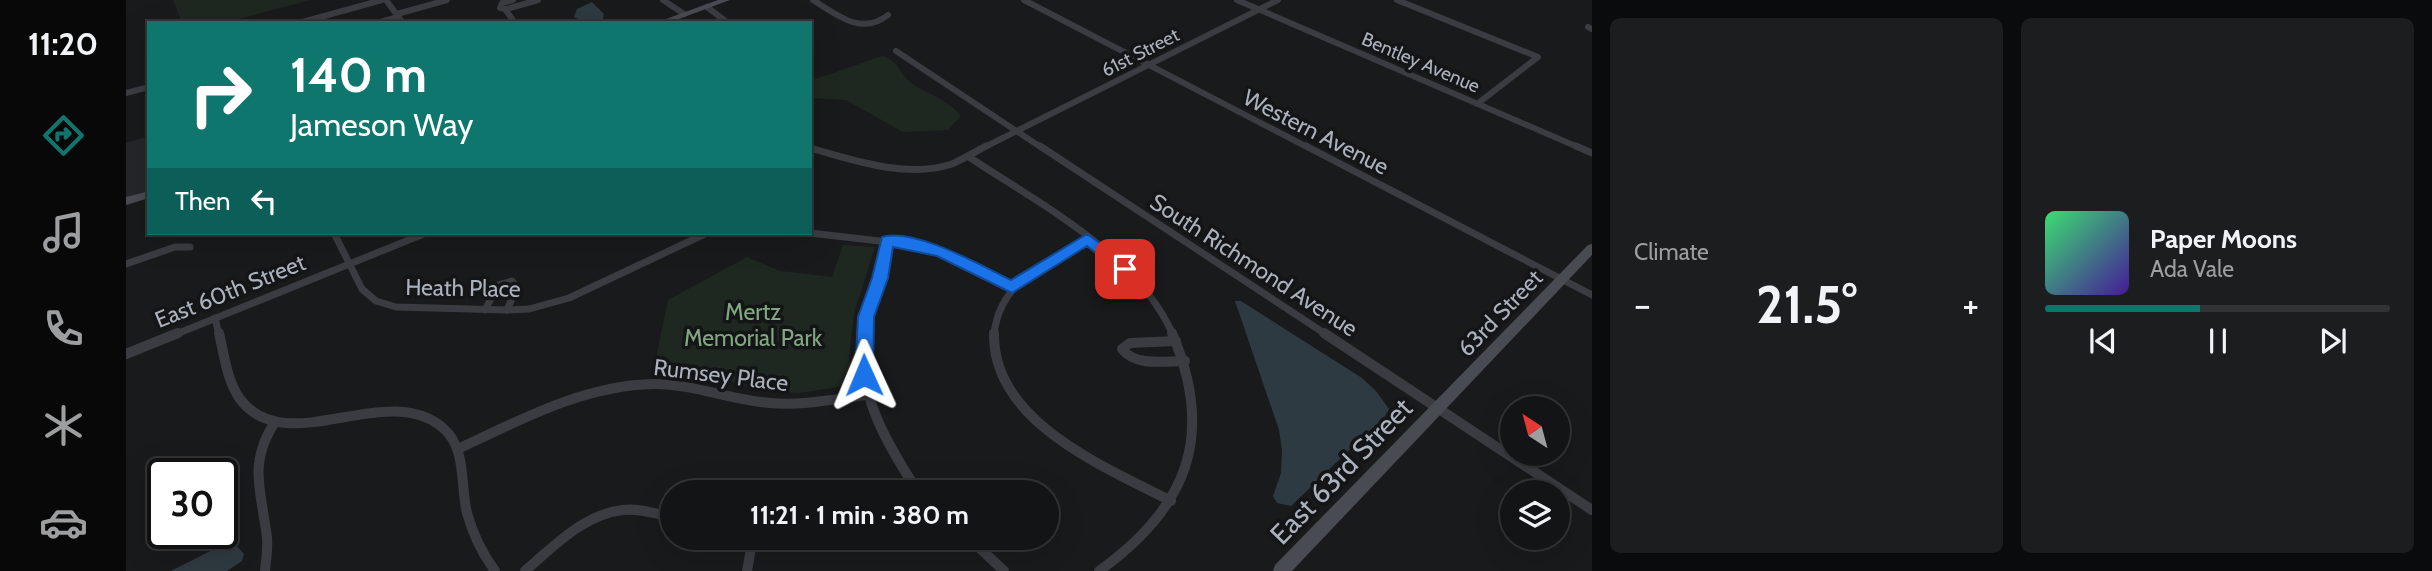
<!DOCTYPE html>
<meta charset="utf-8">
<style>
:root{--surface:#131415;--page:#1c1d1e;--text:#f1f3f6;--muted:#9d9ea0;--line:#323334;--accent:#0f766e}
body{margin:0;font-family:Cabin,sans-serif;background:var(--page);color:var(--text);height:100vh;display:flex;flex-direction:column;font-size:26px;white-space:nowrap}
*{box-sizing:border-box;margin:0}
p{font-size:23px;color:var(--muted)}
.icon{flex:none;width:38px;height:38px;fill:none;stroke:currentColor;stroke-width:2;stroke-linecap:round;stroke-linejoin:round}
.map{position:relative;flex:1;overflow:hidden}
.panel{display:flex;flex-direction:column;gap:18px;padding:18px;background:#0a0b0c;width:840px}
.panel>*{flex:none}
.top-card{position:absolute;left:21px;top:21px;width:665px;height:214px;border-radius:0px;box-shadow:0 7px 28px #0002,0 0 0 2px var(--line);background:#0f766e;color:#fff;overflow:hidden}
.needle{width:46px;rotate:324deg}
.fabs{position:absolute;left:1374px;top:396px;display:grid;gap:14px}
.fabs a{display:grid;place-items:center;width:70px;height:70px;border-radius:50%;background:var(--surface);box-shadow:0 7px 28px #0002,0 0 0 2px var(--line);font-size:35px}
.speed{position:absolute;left:21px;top:458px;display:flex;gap:14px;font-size:35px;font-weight:700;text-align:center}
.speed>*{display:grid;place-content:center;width:91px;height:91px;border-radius:50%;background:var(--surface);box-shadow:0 7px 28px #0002,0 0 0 2px var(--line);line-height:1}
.speed .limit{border:4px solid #111;border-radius:10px;background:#fff;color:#111}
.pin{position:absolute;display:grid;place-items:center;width:60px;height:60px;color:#fff;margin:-30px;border-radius:14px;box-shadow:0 4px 10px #0006}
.me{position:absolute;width:77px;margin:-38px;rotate:359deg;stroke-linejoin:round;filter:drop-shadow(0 0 5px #0008)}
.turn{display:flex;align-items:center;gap:24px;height:147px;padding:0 28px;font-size:32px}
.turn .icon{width:91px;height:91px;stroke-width:2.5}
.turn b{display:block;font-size:49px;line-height:60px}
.then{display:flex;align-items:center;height:66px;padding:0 28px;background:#0003;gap:14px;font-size:26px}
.big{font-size:52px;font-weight:800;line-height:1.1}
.panel .widget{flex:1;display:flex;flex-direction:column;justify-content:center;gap:10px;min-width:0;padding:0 24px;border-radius:10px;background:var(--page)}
.song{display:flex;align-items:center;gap:21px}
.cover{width:84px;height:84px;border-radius:10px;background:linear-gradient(135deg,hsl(140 70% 55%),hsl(260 70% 35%))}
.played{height:7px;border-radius:4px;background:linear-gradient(90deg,var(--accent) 45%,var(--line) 45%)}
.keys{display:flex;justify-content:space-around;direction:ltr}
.heat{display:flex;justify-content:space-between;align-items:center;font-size:38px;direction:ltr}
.panel .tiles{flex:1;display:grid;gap:18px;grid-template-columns:repeat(2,1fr)}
.trip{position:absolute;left:534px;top:480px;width:399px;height:70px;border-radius:35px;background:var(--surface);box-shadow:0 7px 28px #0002,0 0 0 2px var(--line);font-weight:800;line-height:70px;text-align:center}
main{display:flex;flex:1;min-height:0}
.tabs{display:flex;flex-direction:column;width:126px;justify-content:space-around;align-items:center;background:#080808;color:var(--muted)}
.tabs .icon{width:49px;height:49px}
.tabs .current{color:var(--accent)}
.tabs b{font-size:32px;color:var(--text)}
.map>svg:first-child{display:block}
.built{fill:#252629}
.green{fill:#1f2820}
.water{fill:#2e3a41}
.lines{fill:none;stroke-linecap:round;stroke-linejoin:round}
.street-far2{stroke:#3a3c41;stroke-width:6}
.street-far1{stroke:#3a3c41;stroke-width:7}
.street{stroke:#3a3c41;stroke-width:10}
.secondary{fill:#484b51;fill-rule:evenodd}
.route{fill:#1a73e8;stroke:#114b97;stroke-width:2}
.labels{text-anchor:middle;stroke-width:7;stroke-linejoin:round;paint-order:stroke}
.far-street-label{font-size:19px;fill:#abb2bc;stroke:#141517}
.street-label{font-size:23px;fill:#abb2bc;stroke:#141517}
.park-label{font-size:23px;fill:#82a881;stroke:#141517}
.near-street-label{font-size:28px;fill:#abb2bc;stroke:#141517}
</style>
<main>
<nav class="tabs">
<b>11:20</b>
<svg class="icon current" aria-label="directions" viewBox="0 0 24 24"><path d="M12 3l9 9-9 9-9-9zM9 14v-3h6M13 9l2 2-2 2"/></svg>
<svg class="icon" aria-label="music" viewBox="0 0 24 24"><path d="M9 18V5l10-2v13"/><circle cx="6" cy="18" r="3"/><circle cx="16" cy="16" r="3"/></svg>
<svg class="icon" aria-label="phone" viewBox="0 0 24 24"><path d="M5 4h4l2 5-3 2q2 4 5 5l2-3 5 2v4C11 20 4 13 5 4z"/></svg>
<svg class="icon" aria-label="climate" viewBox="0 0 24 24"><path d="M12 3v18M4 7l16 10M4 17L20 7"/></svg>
<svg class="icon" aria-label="car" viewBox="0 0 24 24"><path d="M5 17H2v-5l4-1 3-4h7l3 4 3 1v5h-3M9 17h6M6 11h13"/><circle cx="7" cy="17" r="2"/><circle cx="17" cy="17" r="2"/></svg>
</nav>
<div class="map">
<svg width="1466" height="571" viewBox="0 0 1466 571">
<rect width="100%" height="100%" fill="#191a1c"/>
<path class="built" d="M23 136V190L0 198V143Z"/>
<g class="green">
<path d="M47 0H184L98 23H56Z"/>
<path d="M756 56C771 59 773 73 784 82 800 94 822 99 835 116L822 130 777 132 720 100 684 98V81Z"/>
<path d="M717 245 749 247 728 313 723 357 725 385 673 393 649 392 586 377 527 373 542 300 621 257 654 271 706 277Z"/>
</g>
<g class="water">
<path d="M466 2 478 14 477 19 460 23 448 17 451 9Z"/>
<path d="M1109 301H1115L1236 378 1250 391 1263 409 1255 423 1242 432 1165 506 1151 503 1147 496 1155 473 1156 450 1153 430Z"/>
<path d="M100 543H108L118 554 116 561 101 571H45Z"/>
</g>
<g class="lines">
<g class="street-far2">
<path d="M260 0 277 23"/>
<path d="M387 0 376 3 374 8 381 9 412 0"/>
<path d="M537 0 558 14"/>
<path d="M687 0C711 15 736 36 762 15"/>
<path d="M898 0 1183 148"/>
<path d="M1111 0 1454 148"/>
<path d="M1271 0 1412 57 1351 104"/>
<path d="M581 7 602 23"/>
<path d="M379 9 389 23"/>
<path d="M271 14 321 0"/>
<path d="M173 23 256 0"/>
<path d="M251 23 272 17"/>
<path d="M1462 27 1466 29"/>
<path d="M770 51 916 148"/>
<path d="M0 93 23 87"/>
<path d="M857 148 1152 0"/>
</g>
<g class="street-far1">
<path d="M914 146 1201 335"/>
<path d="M1180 146 1466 295"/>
<path d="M1450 146 1466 153"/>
<path d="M684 148C727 160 781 179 826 164 837 159 849 152 860 146"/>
<path d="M843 157C912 203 1013 255 1047 335"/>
<path d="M208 233 236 289 250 301 270 307 381 310 403 309 443 298 581 233"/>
<path d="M684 233 797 246 827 257 886 287"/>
<path d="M0 264 49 247H64"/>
<path d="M359 310 372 285 386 281 391 287 381 310"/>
<path d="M89 318 93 335"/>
<path d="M48 335 300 233"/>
<path d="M738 335 742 308 761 241"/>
<path d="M868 335C873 281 920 263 961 239"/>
</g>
<g class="street">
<path d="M93 333C98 354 101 381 114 399 160 461 261 379 317 428 341 448 334 485 341 513 347 535 356 553 369 571"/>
<path d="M738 333C730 393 761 444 792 492"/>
<path d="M868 333C866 422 979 467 1045 501"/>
<path d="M1198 333 1466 510"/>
<path d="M1050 341 1004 343 996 349C1010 367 1039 361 1059 361"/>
<path d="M0 354 52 333"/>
<path d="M332 449C394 420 458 385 528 384 568 384 605 400 644 403 676 406 709 399 740 395"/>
<path d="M842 537 878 571"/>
<path d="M139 571C140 560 142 549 141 538 136 493 121 464 149 422"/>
<path d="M399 571C427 547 458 514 497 510 514 508 530 514 546 517"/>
<path d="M621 571 627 537"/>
<path d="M973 571C1061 508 1090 436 1046 333"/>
</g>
<g class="secondary">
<path d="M592 0H604L542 23H529Z"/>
<path d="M23 191V198L0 205V197Z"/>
<path d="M1466 244V255L1166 571H1147L1149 565 1462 245Z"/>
</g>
</g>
<path class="route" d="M961 234 1005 265 1007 269 1005 273H994L961 246 886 293 811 256 767 247 762 278 748 317 747 375 744 380H732L729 375 732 317 746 278 756 237C790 228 854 265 885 280Z"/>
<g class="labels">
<g class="far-street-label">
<text transform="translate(1014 52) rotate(-27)" y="7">61st Street</text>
<text transform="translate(1295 62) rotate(23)" y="7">Bentley Avenue</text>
</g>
<g class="street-label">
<text transform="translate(1190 132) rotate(27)" y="8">Western Avenue</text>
<text transform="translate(1128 265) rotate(33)" y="8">South Richmond Avenue</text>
<text transform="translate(337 288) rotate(1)" y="8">Heath Place</text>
<text transform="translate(104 291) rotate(-22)" y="8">East 60th Street</text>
<text transform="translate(1374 313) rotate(-46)" y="8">63rd Street</text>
<text transform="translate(595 375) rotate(7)" y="8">Rumsey Place</text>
</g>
<g class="park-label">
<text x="627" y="320">Mertz<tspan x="627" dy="26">Memorial Park</tspan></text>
</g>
<g class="near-street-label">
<text transform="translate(1215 471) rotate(-46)" y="10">East 63rd Street</text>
</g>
</g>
</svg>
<div class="fabs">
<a><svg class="needle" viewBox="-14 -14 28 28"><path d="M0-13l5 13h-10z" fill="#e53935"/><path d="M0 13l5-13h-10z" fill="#9d9ea0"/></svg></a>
<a><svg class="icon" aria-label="layers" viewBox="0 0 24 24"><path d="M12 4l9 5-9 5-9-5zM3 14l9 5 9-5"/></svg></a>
</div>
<div class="speed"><div class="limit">30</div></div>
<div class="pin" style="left:999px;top:269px;background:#d93025"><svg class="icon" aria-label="arrive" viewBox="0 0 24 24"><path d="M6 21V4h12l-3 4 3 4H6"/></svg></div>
<svg class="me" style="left:738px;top:375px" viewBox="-20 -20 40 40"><path d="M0-17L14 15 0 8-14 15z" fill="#1a73e8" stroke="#fff" stroke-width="4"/></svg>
<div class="trip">11:21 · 1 min · 380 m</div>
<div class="top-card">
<div class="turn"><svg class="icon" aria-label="right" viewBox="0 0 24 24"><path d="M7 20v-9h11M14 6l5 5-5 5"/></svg><div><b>140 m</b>Jameson Way</div></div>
<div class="then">Then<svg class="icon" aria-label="left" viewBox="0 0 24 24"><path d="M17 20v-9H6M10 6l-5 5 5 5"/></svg></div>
</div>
</div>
<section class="panel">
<div class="tiles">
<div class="widget"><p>Climate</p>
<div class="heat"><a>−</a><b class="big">21.5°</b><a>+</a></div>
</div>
<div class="widget">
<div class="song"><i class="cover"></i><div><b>Paper Moons</b><p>Ada Vale</p></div></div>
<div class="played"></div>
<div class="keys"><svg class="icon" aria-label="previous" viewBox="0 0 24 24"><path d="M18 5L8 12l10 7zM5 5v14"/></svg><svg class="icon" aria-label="pause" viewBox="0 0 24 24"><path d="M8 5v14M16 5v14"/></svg><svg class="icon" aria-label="next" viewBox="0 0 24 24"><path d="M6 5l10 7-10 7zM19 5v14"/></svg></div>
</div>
</div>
</section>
</main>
